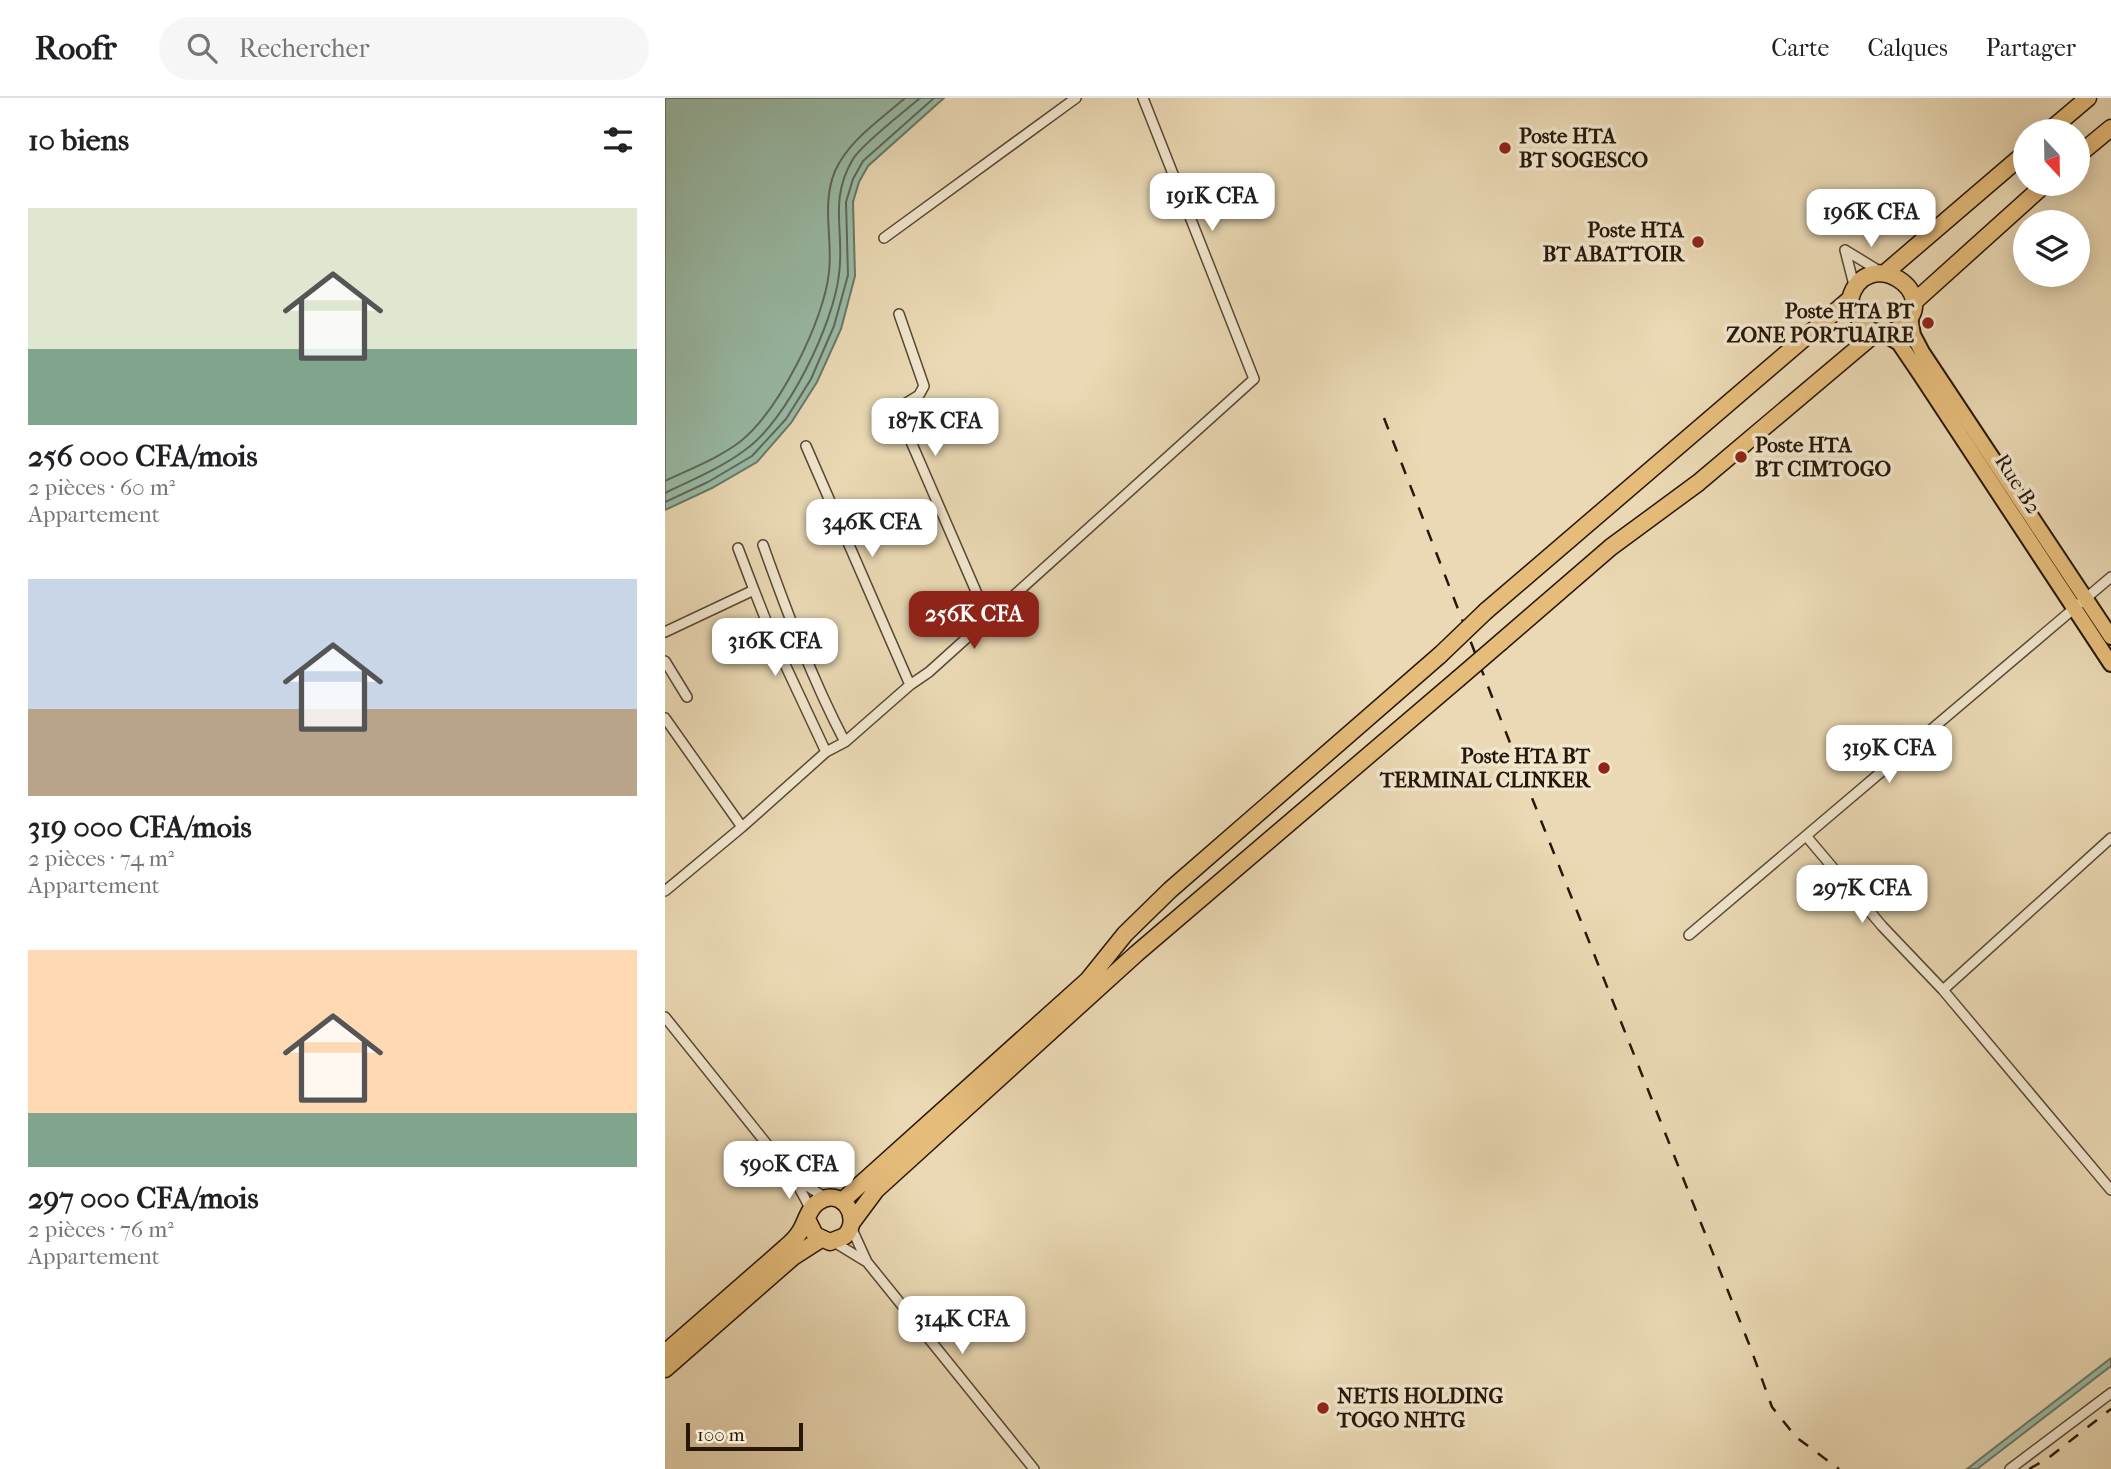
<!DOCTYPE html>
<html lang="fr">
<head>
<meta charset="utf-8">
<style>
  :root { --surface:#fff; --page:#f6f6f6; --text:#202124; --muted:#757577; --line:#e0e0e0; --accent:#8f2418 }
  body { margin:0; font-family:"IM FELL French Canon",serif; background:var(--page); color:var(--text); height:100vh; display:flex; flex-direction:column; font-size:26px; white-space:nowrap }
  * { box-sizing:border-box; margin:0 }
  p { font-size:23px; color:var(--muted) }
  .icon { flex:none; width:38px; height:38px; fill:none; stroke:currentColor; stroke-width:2; stroke-linecap:round; stroke-linejoin:round }
  .map { position:relative; flex:1; overflow:hidden }
  .drawer { display:flex; flex-direction:column; background:var(--surface); width:665px }
  .drawer>* { flex:none }
  .needle { width:46px; rotate:158deg }
  .buttons { position:absolute; left:1348px; top:21px; display:grid; gap:14px }
  .buttons a { display:grid; place-items:center; width:77px; height:77px; border-radius:50%; background:var(--surface); box-shadow:0 4px 18px #0003; font-size:35px }
  .scale { position:absolute; left:21px; bottom:18px; width:117px; box-sizing:border-box; padding-left:7px; border:4px solid #271708; border-top:0; font-size:19px; line-height:24px; white-space:nowrap; color:#271708; -webkit-text-stroke:5px #f1e6ce; paint-order:stroke }
  .price { position:absolute; translate:-50% -60px; padding:0 16px; border-radius:14px; background:#fff; color:#222; font-size:23px; line-height:46px; filter:drop-shadow(0 2px 4px #0008) }
  .price::after { content:''; position:absolute; left:50%; top:42px; width:21px; height:16px; margin-left:-10px; background:inherit; clip-path:polygon(0 0,100% 0,50% 100%) }
  .price.current { background:var(--accent); color:#fff }
  ul { padding:0; list-style:none }
  li { display:grid; align-content:center; gap:14px; height:371px; padding:0 28px }
  li span { display:grid; place-items:center; height:217px; border-radius:0px; color:#555 }
  li>.icon { margin-inline-start:auto }
  span .icon { width:126px; height:126px; fill:#fffc; stroke-width:1 }
  li b { font-size:30px }
  h2 { display:flex; justify-content:space-between; align-items:center; height:84px; padding:0 28px; font-size:30px }
  header { display:flex; align-items:center; gap:42px; box-sizing:border-box; height:98px; padding:0 35px; background:var(--surface); border-bottom:2px solid var(--line) }
  header strong { font-size:33px }
  nav { display:flex; gap:38px; margin-inline-start:auto; font-size:24px }
  .search { width:490px; height:63px; background:var(--page); display:flex; align-items:center; gap:18px; box-sizing:border-box; padding:0 24px; border-radius:38px; color:var(--muted); font-size:26px }
  main { display:flex; flex:1; min-height:0 }
  .map>svg:first-child { display:block }
  .water { fill:#99bba7; stroke:#6b7967; stroke-width:2 }
  .lines { fill:none; stroke-linecap:round; stroke-linejoin:round }
  .shore { stroke:#606958; stroke-width:2 }
  .street-casing { stroke:#584833; stroke-width:12 }
  .primary-casing { stroke:#271708; stroke-width:18 }
  .highway-casing { stroke:#271708; stroke-width:19 }
  .street { stroke:#f1e6ce; stroke-width:9 }
  .primary { stroke:#e5bc7a; stroke-width:14 }
  .highway { stroke:#e5bc7a; stroke-width:16 }
  .rail { stroke:#271708; stroke-width:2.5; stroke-dasharray:12 12; stroke-linecap:butt }
  .highway-bridge-casing { stroke:#271708; stroke-width:19; stroke-linecap:butt }
  .highway-bridge { stroke:#e5bc7a; stroke-width:16 }
  .poi-dot { fill:#8f2418; stroke:#f1e6ce; stroke-width:2.5 }
  .labels { text-anchor:middle; dominant-baseline:central; stroke-width:7; stroke-linejoin:round; paint-order:stroke }
  .poi-label { font-size:21px; font-weight:bold; fill:#271708; stroke:#f1e6ce; text-anchor:start }
  .street-label { font-size:21px; fill:#271708; stroke:#f1e6ce }
</style>
</head>
<body>
<header>
<strong>Roofr</strong>
<div class="search"><svg class="icon" aria-label="search" viewBox="0 0 24 24"><circle cx="10" cy="10" r="6"/><path d="M15 15l6 6"/></svg>Rechercher</div>
<nav><a>Carte</a><a>Calques</a><a>Partager</a></nav>
</header>
<main>
<section class="drawer">
<h2>10 biens<svg class="icon" aria-label="filters" viewBox="0 0 24 24"><path d="M4 7h16M4 17h16"/><circle cx="9" cy="7" r="2"/><circle cx="15" cy="17" r="2"/></svg></h2>
<ul>
<li><span style="background:linear-gradient(#dfe7d0 65%,#7fa58c 0)"><svg class="icon" aria-label="home" viewBox="0 0 24 24"><path d="M3 11l9-7 9 7M6 9v11h12V9"/></svg></span><div><b>256 000 CFA/mois</b><p>2 pièces · 60 m²</p><p>Appartement</p></div></li>
<li><span style="background:linear-gradient(#c9d6e8 60%,#b9a48a 0)"><svg class="icon" aria-label="home" viewBox="0 0 24 24"><path d="M3 11l9-7 9 7M6 9v11h12V9"/></svg></span><div><b>319 000 CFA/mois</b><p>2 pièces · 74 m²</p><p>Appartement</p></div></li>
<li><span style="background:linear-gradient(#ffd9b3 75%,#7fa58c 0)"><svg class="icon" aria-label="home" viewBox="0 0 24 24"><path d="M3 11l9-7 9 7M6 9v11h12V9"/></svg></span><div><b>297 000 CFA/mois</b><p>2 pièces · 76 m²</p><p>Appartement</p></div></li>
</ul>
</section>
<div class="map">
<svg width="1446" height="1371" viewBox="0 0 1446 1371">
  <rect width="100%" height="100%" fill="#ead9b4"/>
  <filter id="stains"><feTurbulence type="fractalNoise" baseFrequency=".00286" numOctaves="4"/><feColorMatrix values="0 0 0 0 .2 0 0 0 0 .09 0 0 0 0 .02 0 0 0 .5 -.17"/></filter>
  <radialGradient id="worn" r=".72"><stop offset=".6" stop-color="#630" stop-opacity="0"/><stop offset="1" stop-color="#630" stop-opacity=".3"/></radialGradient>
  <path class="water" d="M0 0H279L203 68 194 84 188 104 190 178 176 231 152 284 126 325 92 364 47 390 0 412Z
    M1446 1260V1268L1312 1371H1302Z"/>
  <g class="lines">
    <path class="shore" d="M0 383C25 371 54 360 76 343 114 312 159 223 164 174 168 140 156 107 170 73 184 42 215 22 240 0
      M0 395C27 382 56 370 80 352 122 323 169 225 174 176 180 133 163 103 188 61 198 45 239 14 255 0
      M0 404 43 384 87 358 121 321 146 281 169 228 183 177 181 104 188 81 198 63 269 0"/>
    <g class="street-casing">
      <path id="street" d="M219 140 411 0
        M1180 152 1216 174
        M1180 152 1190 191
        M234 216 259 288 254 297 236 308 234 316 323 521
        M141 348 245 587
        M98 447C122 514 147 581 180 644
        M89 492 109 543 161 654
        M0 534 89 492 73 450
        M0 563 22 599
        M0 620 77 729
        M1142 739 1217 828 1278 892 1446 1092
        M0 793 77 729 161 654 180 644 245 587 264 574 589 281 478 0
        M1024 837 1446 479
        M1278 892 1446 740
        M0 919 129 1080 146 1112
        M131 1081 161 1100
        M186 1129 202 1164 369 1371
        M169 1144 200 1163
        M1345 1371 1446 1295"/>
    </g>
    <g class="primary-casing">
      <path id="primary" d="M1245 219 1248 237 1257 254 1446 539
        M1218 235 1234 245 1255 276 1446 566"/>
    </g>
    <g class="highway-casing">
      <path id="highway" d="M1384 33 1423 0
        M1412 58 1446 30
        M1220 175 1360 55
        M1248 205 1380 86
        M821 513 1185 201C1201 144 1280 195 1236 229 1210 248 1192 224 1185 201
        M836 544 946 449 1033 385 1212 234
        M177 1103 423 882 460 836 505 792 775 557
        M188 1123 211 1092 471 856 793 581
        M0 1255 121 1149C127 1144 132 1139 136 1132 141 1123 144 1110 153 1104 176 1088 198 1119 180 1138L165 1144 150 1137 142 1121
        M0 1271 128 1159 156 1141"/>
    </g>
    <use href="#street" class="street"/>
    <use href="#primary" class="primary"/>
    <use href="#highway" class="highway"/>
    <path class="rail" d="M719 320 838 627 1086 1251 1107 1309 1131 1339 1174 1371
      M1364 1371 1382 1361 1446 1311"/>
    <g class="highway-bridge-casing">
      <path id="highway-bridge" d="M775 557 821 513
        M793 581 836 544"/>
    </g>
    <use href="#highway-bridge" class="highway-bridge"/>
  </g>
  <g class="poi-dot">
    <circle cx="840" cy="50" r="7"/>
    <circle cx="1033" cy="144" r="7"/>
    <circle cx="1263" cy="225" r="7"/>
    <circle cx="1076" cy="359" r="7"/>
    <circle cx="939" cy="670" r="7"/>
    <circle cx="658" cy="1310" r="7"/>
  </g>
  <g class="labels">
    <g class="poi-label">
      <text x="854" y="38">Poste HTA<tspan x="854" dy="24">BT SOGESCO</tspan></text>
      <text x="1019" y="132" text-anchor="end">Poste HTA<tspan x="1019" dy="24">BT ABATTOIR</tspan></text>
      <text x="1249" y="213" text-anchor="end">Poste HTA BT<tspan x="1249" dy="24">ZONE PORTUAIRE</tspan></text>
      <text x="1090" y="347">Poste HTA<tspan x="1090" dy="24">BT CIMTOGO</tspan></text>
      <text x="925" y="658" text-anchor="end">Poste HTA BT<tspan x="925" dy="24">TERMINAL CLINKER</tspan></text>
      <text x="672" y="1298">NETIS HOLDING<tspan x="672" dy="24">TOGO NHTG</tspan></text>
    </g>
    <g class="street-label">
      <text transform="translate(1353 386) rotate(57)">Rue B2</text>
    </g>
  </g>
  <rect width="100%" height="100%" filter="url(#stains)"/>
  <rect width="100%" height="100%" fill="url(#worn)"/>
</svg>
<div class="buttons">
<a><svg class="needle" viewBox="-14 -14 28 28"><path d="M0-13l5 13h-10z" fill="#e53935"/><path d="M0 13l5-13h-10z" fill="#757577"/></svg></a>
<a><svg class="icon" aria-label="layers" viewBox="0 0 24 24"><path d="M12 4l9 5-9 5-9-5zM3 14l9 5 9-5"/></svg></a>
</div>
<div class="scale">100 m</div>
<b class="price" style="left:547px;top:135px">191K CFA</b>
<b class="price" style="left:1206px;top:151px">196K CFA</b>
<b class="price" style="left:270px;top:360px">187K CFA</b>
<b class="price" style="left:207px;top:461px">346K CFA</b>
<b class="price current" style="left:309px;top:553px">256K CFA</b>
<b class="price" style="left:110px;top:580px">316K CFA</b>
<b class="price" style="left:1224px;top:687px">319K CFA</b>
<b class="price" style="left:1197px;top:827px">297K CFA</b>
<b class="price" style="left:124px;top:1103px">590K CFA</b>
<b class="price" style="left:297px;top:1258px">314K CFA</b>
</div>
</main>
</body>
</html>
